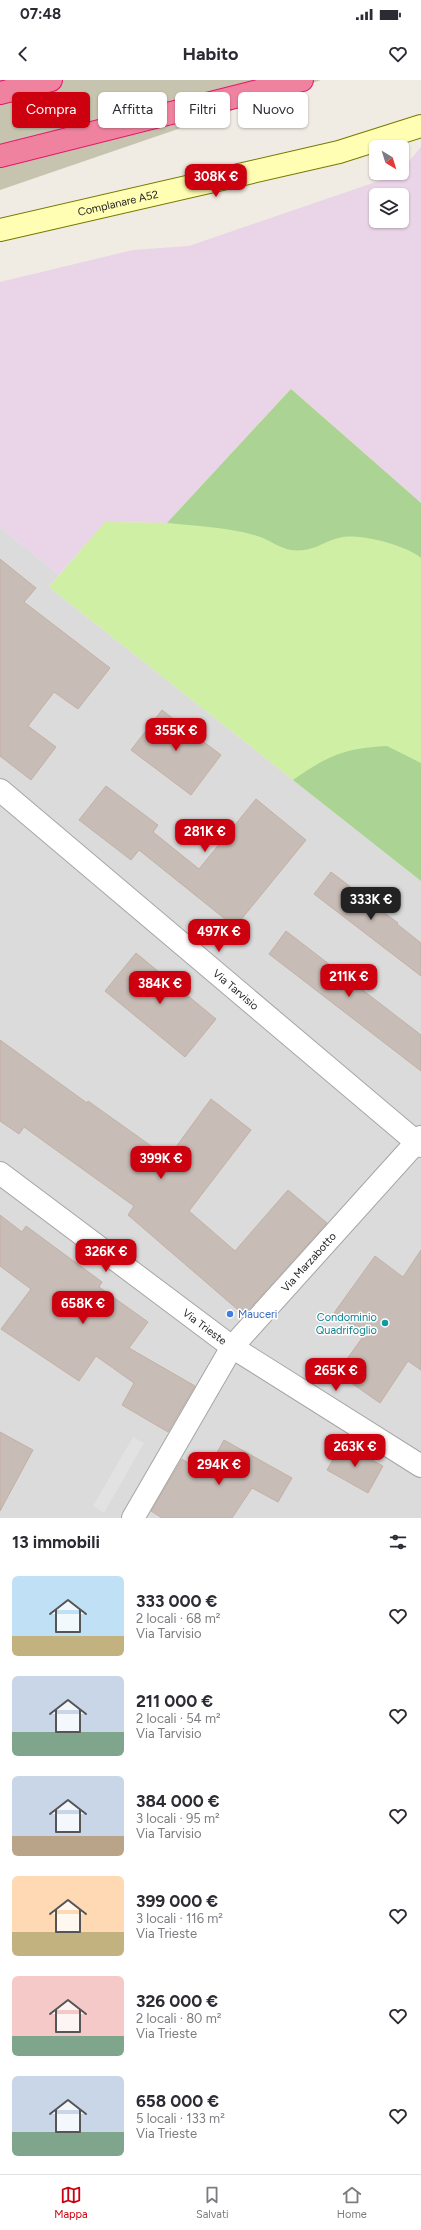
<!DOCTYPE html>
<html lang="it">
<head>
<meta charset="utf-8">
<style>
  :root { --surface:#fff; --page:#f2f2f3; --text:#2b2b33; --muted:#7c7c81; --line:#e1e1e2; --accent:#cc000e }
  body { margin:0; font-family:Figtree,sans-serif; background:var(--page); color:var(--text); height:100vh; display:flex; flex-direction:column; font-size:15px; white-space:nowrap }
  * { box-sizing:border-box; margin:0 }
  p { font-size:13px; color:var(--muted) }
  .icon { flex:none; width:22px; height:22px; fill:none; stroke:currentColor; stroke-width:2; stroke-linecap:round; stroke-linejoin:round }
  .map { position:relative; height:1438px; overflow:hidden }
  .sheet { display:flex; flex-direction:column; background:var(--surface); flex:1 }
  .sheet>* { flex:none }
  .guide { position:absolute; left:12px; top:12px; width:397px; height:36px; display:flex; gap:8px }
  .needle { width:26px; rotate:142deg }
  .buttons { position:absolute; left:369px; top:60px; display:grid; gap:8px }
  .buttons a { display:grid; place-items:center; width:40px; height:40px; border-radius:6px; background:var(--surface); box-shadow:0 1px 3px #0004; font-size:20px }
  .price { position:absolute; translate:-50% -34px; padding:0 9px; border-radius:8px; background:var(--accent); color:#fff; font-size:13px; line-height:26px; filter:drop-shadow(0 1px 2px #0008) }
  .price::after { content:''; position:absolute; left:50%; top:24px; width:12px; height:9px; margin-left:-6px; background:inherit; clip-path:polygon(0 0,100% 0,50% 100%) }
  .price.active { background:#222; color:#fff }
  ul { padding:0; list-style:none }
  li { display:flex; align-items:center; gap:12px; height:100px; padding:0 12px }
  li span { display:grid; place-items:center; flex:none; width:112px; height:80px; border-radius:6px; color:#555 }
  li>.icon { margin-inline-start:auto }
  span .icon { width:48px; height:48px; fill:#fffc; stroke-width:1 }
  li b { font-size:17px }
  h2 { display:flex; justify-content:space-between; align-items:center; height:48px; padding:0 12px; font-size:17px }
  .pill { padding:0 14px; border-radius:6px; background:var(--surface); box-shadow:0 1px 3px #0004; font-size:14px; line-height:36px }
  .pill.active { background:var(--accent); color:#fff }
  .status { display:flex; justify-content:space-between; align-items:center; height:28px; padding:0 20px; background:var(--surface); direction:ltr }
  .status svg { height:11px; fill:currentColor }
  header { display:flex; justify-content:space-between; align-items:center; height:52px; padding:0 12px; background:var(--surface); font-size:18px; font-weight:700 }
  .tab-bar { display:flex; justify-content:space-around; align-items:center; height:56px; border-top:1px solid var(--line); background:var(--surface); font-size:11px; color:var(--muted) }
  .tab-bar a { display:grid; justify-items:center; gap:2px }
  .tab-bar .active { color:var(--accent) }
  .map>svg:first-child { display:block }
  .residential { fill:#dcdbdb }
  .industrial { fill:#ead4e7; fill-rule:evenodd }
  .construction { fill:#c6c4ae }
  .grass { fill:#ceefa4 }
  .forest { fill:#abd394 }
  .parking { fill:#e2e2e2 }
  .building { fill:#c8bcb6; stroke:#c3b0a4 }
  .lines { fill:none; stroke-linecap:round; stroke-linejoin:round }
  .minor-casing { stroke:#a5a5a5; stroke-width:24 }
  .secondary-casing { stroke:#757a00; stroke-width:24 }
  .motorway-casing { stroke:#eb136c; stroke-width:24 }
  .minor { stroke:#fff; stroke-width:22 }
  .secondary { stroke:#fffeb2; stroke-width:22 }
  .motorway { stroke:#ef839f; stroke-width:22 }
  .shop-dot { fill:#3f7fe0; stroke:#fff; stroke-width:1.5 }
  .culture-dot { fill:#0f9aa8; stroke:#fff; stroke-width:1.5 }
  .labels { text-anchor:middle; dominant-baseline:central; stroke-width:3; stroke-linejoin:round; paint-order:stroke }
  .street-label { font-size:11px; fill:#1e1e1e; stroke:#fff }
  .shop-label { font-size:11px; fill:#366cbe; stroke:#fff; text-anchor:start }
  .culture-label { font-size:11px; fill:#0d838f; stroke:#fff; text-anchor:end }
</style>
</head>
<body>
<div class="status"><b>07:48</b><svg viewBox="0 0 49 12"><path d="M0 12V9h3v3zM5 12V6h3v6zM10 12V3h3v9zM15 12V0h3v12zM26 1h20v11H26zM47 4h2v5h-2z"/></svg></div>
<header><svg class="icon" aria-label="back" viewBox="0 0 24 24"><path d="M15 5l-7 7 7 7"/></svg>Habito<svg class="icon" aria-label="heart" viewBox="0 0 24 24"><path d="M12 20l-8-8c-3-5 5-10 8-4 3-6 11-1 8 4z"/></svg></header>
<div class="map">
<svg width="421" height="1438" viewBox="0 0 421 1438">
  <rect width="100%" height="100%" fill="#f0ebe3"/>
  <path class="residential" d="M0 447 59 495 49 507 421 801V1438H0Z"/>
  <path class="industrial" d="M421 67V423L291 309 167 443 105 442 59 495 0 447V202L133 170 189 166 402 93V90ZM376 115H402V141H376Z"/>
  <path class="construction" d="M0 0H321L0 110Z"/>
  <path class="grass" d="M291 309 421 423V801L49 507 105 442 167 443Z"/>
  <path class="forest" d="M291 309 421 423V478C406 465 362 454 343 457 322 461 314 473 291 470 279 468 267 458 254 455 226 447 196 446 167 443Z
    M387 666 421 683V801L293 700C327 676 345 668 387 666Z"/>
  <path class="parking" d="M133 1357 144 1363 104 1433 93 1426Z"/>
  <path class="building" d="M0 479 36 508 24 522 110 588 78 629 54 612 28 646 56 667 31 700 0 676Z
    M162 630 221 675 191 715 131 670Z
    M106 706 158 745 153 752 199 789 256 719 306 760 235 847 139 770 131 780 79 740Z
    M331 792 398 843 397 844 421 863V896L314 814Z
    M286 851 421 955V991L269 874Z
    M136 873 216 939 185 977 105 911Z
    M0 960 87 1023 88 1021 168 1078 211 1019 251 1050 189 1131 235 1171 288 1110 327 1143 244 1235 128 1135 134 1126 24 1047 19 1054 0 1041Z
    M0 1135 22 1152 26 1146 102 1202 99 1207 148 1242 129 1268 195 1306 168 1352 122 1325 134 1303 96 1276 79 1301 1 1249 31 1209 0 1186Z
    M421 1170V1290L408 1281 380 1323 337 1293 365 1254 334 1233 375 1176 403 1197Z
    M0 1352 33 1370 0 1431Z
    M224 1360 292 1398 278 1422 252 1408 232 1438H162L151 1431 182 1379 205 1394Z
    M342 1364 383 1386 368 1413 327 1390Z"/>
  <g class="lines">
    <g class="minor-casing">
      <g id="minor">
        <path id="s1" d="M0 710 421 1066"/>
        <path id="s2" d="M0 1093 232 1267 421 1386"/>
        <path id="s3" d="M133 1438 232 1267 421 1057"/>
      </g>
    </g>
    <g class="secondary-casing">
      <g id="secondary">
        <path id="s4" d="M0 150 339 72 421 46"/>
      </g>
    </g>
    <g class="motorway-casing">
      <path id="motorway" d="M0 13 51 0
        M0 76 302 0"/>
    </g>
    <use href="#minor" class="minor"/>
    <use href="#secondary" class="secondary"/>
    <use href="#motorway" class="motorway"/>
  </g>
  <circle class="shop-dot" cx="230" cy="1234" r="4"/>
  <circle class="culture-dot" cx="385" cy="1243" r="4"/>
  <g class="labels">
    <g class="street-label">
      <text stroke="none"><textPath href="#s4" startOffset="121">Complanare A52</textPath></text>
      <text stroke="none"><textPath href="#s1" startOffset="309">Via Tarvisio</textPath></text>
      <text stroke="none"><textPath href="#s3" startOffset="312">Via Marzabotto</textPath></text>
      <text stroke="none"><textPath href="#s2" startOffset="256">Via Trieste</textPath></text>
    </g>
    <g class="shop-label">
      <text x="238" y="1234">Mauceri</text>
    </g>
    <g class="culture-label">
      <text x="377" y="1237">Condominio<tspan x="377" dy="13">Quadrifoglio</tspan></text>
    </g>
  </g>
</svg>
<div class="buttons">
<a><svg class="needle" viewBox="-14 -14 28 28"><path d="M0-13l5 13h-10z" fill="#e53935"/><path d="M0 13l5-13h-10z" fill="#7c7c81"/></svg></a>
<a><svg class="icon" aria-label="layers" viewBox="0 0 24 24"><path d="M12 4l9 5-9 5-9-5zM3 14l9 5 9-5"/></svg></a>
</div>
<b class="price" style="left:216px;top:118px">308K €</b>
<b class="price" style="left:176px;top:672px">355K €</b>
<b class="price" style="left:205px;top:773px">281K €</b>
<b class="price active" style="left:371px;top:841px">333K €</b>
<b class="price" style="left:219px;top:873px">497K €</b>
<b class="price" style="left:349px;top:918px">211K €</b>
<b class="price" style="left:160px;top:925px">384K €</b>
<b class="price" style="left:161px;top:1100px">399K €</b>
<b class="price" style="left:106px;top:1193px">326K €</b>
<b class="price" style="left:83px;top:1245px">658K €</b>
<b class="price" style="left:336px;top:1312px">265K €</b>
<b class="price" style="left:355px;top:1388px">263K €</b>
<b class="price" style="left:219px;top:1406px">294K €</b>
<div class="guide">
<a class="pill active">Compra</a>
<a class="pill">Affitta</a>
<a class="pill">Filtri</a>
<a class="pill">Nuovo</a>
</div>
</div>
<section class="sheet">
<h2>13 immobili<svg class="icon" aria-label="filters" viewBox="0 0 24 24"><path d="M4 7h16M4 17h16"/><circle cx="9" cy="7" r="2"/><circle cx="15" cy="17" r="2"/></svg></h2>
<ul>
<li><span style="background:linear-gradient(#bfe0f5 75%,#c2b280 0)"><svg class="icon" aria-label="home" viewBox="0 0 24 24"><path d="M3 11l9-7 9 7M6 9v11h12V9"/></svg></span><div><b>333 000 €</b><p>2 locali · 68 m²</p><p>Via Tarvisio</p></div><svg class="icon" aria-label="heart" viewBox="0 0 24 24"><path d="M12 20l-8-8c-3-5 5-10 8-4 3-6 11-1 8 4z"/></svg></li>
<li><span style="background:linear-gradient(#c9d6e8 70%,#7fa58c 0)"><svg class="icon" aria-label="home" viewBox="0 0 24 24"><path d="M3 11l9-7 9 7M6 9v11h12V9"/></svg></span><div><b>211 000 €</b><p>2 locali · 54 m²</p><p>Via Tarvisio</p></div><svg class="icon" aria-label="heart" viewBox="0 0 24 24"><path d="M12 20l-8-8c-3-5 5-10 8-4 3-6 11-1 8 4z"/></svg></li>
<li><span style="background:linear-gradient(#c9d6e8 75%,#b9a48a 0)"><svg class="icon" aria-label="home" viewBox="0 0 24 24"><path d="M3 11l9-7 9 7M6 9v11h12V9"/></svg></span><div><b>384 000 €</b><p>3 locali · 95 m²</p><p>Via Tarvisio</p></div><svg class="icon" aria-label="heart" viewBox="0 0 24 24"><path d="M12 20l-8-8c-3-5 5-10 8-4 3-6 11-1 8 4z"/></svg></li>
<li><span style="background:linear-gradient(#ffd9b3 70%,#c2b280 0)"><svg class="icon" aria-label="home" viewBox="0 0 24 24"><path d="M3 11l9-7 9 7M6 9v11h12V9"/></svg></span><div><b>399 000 €</b><p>3 locali · 116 m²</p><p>Via Trieste</p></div><svg class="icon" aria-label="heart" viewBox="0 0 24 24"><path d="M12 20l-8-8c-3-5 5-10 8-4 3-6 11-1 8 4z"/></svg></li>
<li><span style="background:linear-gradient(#f6c9c9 75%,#7fa58c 0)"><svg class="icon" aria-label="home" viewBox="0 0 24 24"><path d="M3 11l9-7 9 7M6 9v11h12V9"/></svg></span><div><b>326 000 €</b><p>2 locali · 80 m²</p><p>Via Trieste</p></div><svg class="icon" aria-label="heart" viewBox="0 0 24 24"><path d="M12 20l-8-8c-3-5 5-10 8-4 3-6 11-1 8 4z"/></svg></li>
<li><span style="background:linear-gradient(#c9d6e8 70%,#7fa58c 0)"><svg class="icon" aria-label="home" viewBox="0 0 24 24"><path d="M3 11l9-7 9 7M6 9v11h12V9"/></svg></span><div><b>658 000 €</b><p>5 locali · 133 m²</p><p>Via Trieste</p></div><svg class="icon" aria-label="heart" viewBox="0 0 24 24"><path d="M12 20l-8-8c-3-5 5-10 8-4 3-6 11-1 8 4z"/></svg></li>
</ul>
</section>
<nav class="tab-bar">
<a class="active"><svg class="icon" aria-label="map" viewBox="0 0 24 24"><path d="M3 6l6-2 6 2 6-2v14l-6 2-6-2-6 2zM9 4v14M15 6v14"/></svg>Mappa</a>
<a><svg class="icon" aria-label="saved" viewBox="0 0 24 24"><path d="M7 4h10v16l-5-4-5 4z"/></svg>Salvati</a>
<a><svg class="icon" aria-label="home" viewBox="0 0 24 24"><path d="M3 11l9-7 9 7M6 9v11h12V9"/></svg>Home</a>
</nav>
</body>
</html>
